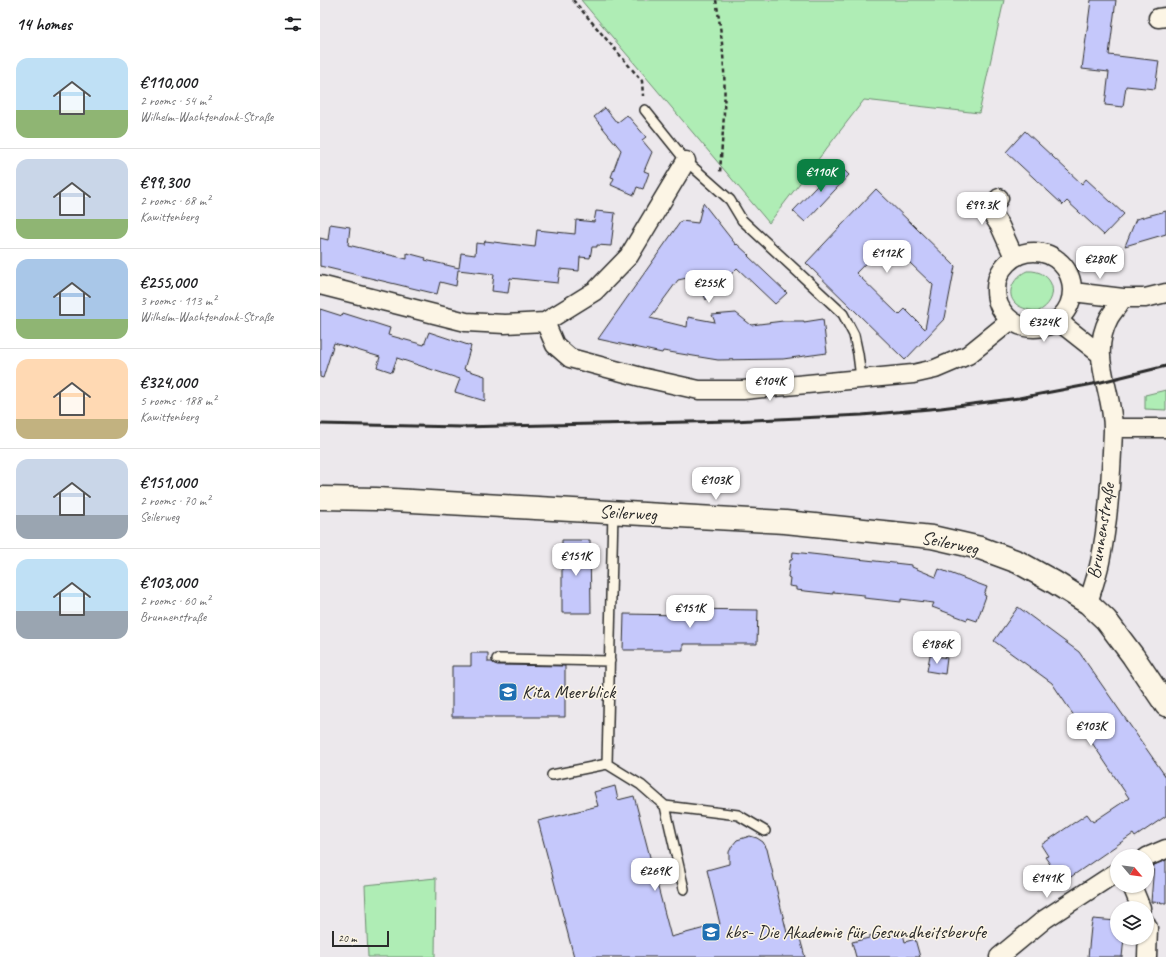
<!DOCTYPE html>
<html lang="en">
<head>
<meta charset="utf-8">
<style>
  :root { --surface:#fff; --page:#f2f2f2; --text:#202124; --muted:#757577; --line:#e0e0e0; --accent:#0b8043 }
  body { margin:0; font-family:Caveat,sans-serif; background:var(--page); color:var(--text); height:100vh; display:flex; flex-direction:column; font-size:15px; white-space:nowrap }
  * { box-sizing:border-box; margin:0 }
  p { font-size:13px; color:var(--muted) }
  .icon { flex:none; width:22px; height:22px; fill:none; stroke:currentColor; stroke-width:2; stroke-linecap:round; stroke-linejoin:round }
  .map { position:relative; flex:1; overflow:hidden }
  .sheet { display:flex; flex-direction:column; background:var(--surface); width:320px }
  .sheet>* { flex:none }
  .needle { width:26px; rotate:119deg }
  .buttons { position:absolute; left:790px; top:849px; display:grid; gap:8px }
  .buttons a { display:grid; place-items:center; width:44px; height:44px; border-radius:50%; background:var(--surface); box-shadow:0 1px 3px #0004; font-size:20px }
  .scale { position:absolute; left:12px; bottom:10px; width:57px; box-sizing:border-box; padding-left:4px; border:2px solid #2b2b2b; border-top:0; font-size:11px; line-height:14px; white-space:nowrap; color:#2b2b2b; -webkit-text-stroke:3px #fcf5e5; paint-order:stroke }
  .price { position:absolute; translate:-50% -34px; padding:0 9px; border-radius:8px; background:#fff; color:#222; font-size:13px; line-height:26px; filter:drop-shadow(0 1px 2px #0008) }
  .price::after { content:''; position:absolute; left:50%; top:24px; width:12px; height:9px; margin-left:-6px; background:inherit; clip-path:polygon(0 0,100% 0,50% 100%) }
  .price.current { background:var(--accent); color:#fff }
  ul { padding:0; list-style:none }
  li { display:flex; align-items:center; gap:12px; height:100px; padding:0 16px }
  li+li { border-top:1px solid var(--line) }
  li span { display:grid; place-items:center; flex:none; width:112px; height:80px; border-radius:12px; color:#555 }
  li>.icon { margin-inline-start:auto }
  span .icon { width:48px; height:48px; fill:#fffc; stroke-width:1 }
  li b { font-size:17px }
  h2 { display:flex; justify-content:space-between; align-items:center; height:48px; padding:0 16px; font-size:17px }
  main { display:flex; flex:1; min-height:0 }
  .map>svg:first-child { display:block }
  .green { fill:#afedb5; stroke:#6d8c70 }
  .building { fill:#c5c8fb; stroke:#2b2b2b; fill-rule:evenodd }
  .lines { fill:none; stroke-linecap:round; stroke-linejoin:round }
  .service-casing { stroke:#2b2b2b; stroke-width:12 }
  .minor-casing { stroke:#2b2b2b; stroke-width:21 }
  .tertiary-casing { stroke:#2b2b2b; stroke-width:25 }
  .path { stroke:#2b2b2b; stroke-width:2.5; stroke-dasharray:4 3; stroke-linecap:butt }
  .service { stroke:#fcf5e5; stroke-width:9 }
  .minor { stroke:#fcf5e5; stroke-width:18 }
  .tertiary { stroke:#fcf5e5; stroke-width:22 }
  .rail { stroke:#2b2b2b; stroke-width:3 }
  .labels { text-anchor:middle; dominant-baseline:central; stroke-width:3; stroke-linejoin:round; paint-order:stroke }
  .street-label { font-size:19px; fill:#2b2b2b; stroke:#fcf5e5 }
  .poi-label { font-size:19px; fill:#2b2b2b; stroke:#fcf5e5; text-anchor:start }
</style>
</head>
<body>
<main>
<section class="sheet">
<h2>14 homes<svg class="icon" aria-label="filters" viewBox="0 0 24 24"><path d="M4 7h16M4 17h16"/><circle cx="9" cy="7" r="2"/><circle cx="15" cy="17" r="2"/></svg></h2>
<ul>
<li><span style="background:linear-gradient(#bfe0f5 65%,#8fb573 0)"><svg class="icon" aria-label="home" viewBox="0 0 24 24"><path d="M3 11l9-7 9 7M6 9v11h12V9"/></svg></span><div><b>€110,000</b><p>2 rooms · 54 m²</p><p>Wilhelm-Wachtendonk-Straße</p></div></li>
<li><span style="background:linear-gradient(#c9d6e8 75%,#8fb573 0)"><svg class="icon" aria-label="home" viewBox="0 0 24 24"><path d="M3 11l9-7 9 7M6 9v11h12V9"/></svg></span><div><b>€99,300</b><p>2 rooms · 68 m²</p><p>Kawittenberg</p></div></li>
<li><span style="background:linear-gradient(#a9c7e8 75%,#8fb573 0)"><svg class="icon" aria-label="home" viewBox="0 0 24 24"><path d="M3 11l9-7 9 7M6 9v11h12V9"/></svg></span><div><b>€255,000</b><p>3 rooms · 113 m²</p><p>Wilhelm-Wachtendonk-Straße</p></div></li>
<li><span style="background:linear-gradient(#ffd9b3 75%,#c2b280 0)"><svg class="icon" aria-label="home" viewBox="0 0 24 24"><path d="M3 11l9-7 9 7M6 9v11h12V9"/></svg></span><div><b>€324,000</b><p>5 rooms · 188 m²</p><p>Kawittenberg</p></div></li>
<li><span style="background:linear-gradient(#c9d6e8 70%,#9aa5b1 0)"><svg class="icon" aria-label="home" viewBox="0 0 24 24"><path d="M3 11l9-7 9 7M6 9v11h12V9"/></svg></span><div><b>€151,000</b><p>2 rooms · 70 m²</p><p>Seilerweg</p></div></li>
<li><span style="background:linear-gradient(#bfe0f5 65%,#9aa5b1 0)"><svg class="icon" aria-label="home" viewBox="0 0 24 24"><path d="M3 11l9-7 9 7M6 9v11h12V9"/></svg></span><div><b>€103,000</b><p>2 rooms · 60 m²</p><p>Brunnenstraße</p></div></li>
</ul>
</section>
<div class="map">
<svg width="846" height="957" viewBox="0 0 846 957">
  <rect width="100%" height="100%" fill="#ece8ec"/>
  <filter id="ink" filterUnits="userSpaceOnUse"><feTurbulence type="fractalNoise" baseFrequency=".025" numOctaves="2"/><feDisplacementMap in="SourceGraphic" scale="8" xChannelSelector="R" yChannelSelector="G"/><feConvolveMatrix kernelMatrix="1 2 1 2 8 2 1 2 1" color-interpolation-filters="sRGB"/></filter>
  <g filter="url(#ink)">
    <path class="green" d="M261 0H684L659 113 544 100 449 223Z
      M707 271C734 269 743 300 717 312 711 310 702 309 696 304 684 293 695 276 707 271Z
      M846 390V410L825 409V395Z
      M116 878 115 957H48L45 885Z"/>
    <path class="building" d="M771 0H796L789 55 839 61 835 89 806 86 803 107 785 105 789 72 762 69Z
      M285 108 297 123 307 115 326 137 322 140 332 152 324 171 329 173 323 189 317 187 314 195 291 185 294 178 291 177 301 150 274 117Z
      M705 131 762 184 766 179 804 214 784 235 747 201 743 205 686 152Z
      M518 164 529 175 485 222 473 211Z
      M556 189 635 266 625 318 585 360 486 263ZM567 241 613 285 605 329 585 309 579 315 536 273Z
      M383 203 416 245 417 244 429 255 428 256 467 293 455 304 417 268 386 300 376 276 358 280 330 318 367 327 368 317 395 322 392 315 416 313 431 325 463 321H484V322L503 319 507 353 463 359 398 360 343 351 342 353 278 339 361 221 378 223Z
      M276 211 295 213 291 246 277 245V247H272L270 258 260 257 259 271 240 269 238 283 190 278 188 293 172 291 174 274 138 270 136 286 120 282 117 294 0 266V238L8 240 10 224 30 227 28 245 87 259V253L106 258 105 260 139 268 141 253 155 255 156 243 164 244 165 241 215 247 217 230 255 234 256 220 274 222Z
      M846 211V234L805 246 816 219Z
      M0 309 22 316 23 313 70 328 68 335 104 345 109 332 151 346 144 369 165 376V401L135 392 140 379 77 358 72 372 57 367 60 357 14 343 3 378 0 377Z
      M242 540H270L271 613H242Z
      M473 552 592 565V567L616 577 619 569 667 587 664 595 666 596 657 621 648 618 647 620 612 607 614 603 581 599V602L544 598V595L513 592V594L476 590V587L469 586 470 578 468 577 470 560H472Z
      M698 607 759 652 846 777V816L815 837 813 834 745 881 737 869 734 870 725 857 728 856 721 845 767 814 773 822 809 798 732 683 674 641Z
      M362 609 438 610 437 644H363V650H303L304 614 362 615Z
      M151 653H168V662H172L177 665 245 666V717H132V666H151Z
      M610 655 627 658 625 674 607 671Z
      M295 786 298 800 314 796 351 937 400 924 387 870 409 864V852L412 846 417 840 430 836 437 838 443 842 447 849 467 933 478 931 485 957H254L218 821 278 806 274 792Z
      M846 860V903L831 902 834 865Z
      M773 919 797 921V938H804L802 957H768L771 927Z
      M582 930 585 942 595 939 600 957H536L532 942 549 938V936Z"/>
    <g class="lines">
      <g class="service-casing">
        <path id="service" d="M325 110 366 161 410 200 422 220 523 314 534 335 538 354 541 378
          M293 512 287 764 321 785 345 806 364 889
          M177 659 290 661
          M232 775 287 764
          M345 806 418 815 445 831"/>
      </g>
      <g class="minor-casing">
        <path id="minor" d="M838 18 846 17
          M679 198 670 211 680 226 694 257
          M676 290a38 38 0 1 1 76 0a38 38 0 1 1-76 0Z
          M0 285 146 322 185 324 225 322 275 291 309 256 366 161
          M753 292 803 298H825L846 293
          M740 321 747 328 780 354
          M225 322 235 345 250 358 321 377 379 390H423L593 374 615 369 648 355 690 321
          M793 429 802 428H846
          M768 603C772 590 777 576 780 562 789 519 791 475 793 431 794 391 768 358 789 318 793 311 799 305 803 298
          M827 857 846 849
          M812 886 821 908
          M827 925 828 928 827 957
          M679 957 725 919 797 872"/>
      </g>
      <g class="tertiary-casing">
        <path id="tertiary" d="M0 498 56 499 465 522 612 537 660 548 698 562 734 582 768 603 786 620 813 656 846 705"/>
      </g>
      <path class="path" d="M253 0 322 81 323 96
        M396 0C400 23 403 47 404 71 406 105 402 139 400 173"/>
      <use href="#service" class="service"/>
      <use href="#minor" class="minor"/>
      <use href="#tertiary" class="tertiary"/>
      <path class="rail" d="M0 424 140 427 413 421 542 415 621 408 699 398 773 384 846 366"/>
    </g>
  </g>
  <defs>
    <g id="school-square" transform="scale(1)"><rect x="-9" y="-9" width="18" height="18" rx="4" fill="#1f6fb2" stroke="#fcf5e5"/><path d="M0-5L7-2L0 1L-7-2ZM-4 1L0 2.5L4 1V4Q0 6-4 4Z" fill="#fff"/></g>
    <g id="university-square" transform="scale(1)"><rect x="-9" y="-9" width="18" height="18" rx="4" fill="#1f6fb2" stroke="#fcf5e5"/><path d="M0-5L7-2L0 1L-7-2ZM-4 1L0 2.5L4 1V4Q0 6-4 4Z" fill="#fff"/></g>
  </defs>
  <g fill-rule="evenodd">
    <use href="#school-square" x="188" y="692"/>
    <use href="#university-square" x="391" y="932"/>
  </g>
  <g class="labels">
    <g class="street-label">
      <text transform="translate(308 513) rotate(3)">Seilerweg</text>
      <text transform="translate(781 531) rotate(-81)">Brunnenstraße</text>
      <text transform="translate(630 543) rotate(12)">Seilerweg</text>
    </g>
    <g class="poi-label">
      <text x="202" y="692">Kita Meerblick</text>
      <text x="405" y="932">kbs- Die Akademie für Gesundheitsberufe</text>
    </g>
  </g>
</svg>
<div class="buttons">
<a><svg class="needle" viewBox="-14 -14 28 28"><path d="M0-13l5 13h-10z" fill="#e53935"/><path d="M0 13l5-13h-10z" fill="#757577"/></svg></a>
<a><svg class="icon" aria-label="layers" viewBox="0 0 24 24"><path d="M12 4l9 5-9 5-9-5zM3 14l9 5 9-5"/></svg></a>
</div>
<div class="scale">20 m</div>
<b class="price current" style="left:501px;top:193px">€110K</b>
<b class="price" style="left:662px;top:226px">€99.3K</b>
<b class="price" style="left:567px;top:274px">€112K</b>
<b class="price" style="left:780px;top:280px">€280K</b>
<b class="price" style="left:389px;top:304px">€255K</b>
<b class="price" style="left:724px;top:343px">€324K</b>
<b class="price" style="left:450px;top:402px">€104K</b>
<b class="price" style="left:396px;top:501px">€103K</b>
<b class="price" style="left:256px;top:577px">€151K</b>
<b class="price" style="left:370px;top:629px">€151K</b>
<b class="price" style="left:617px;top:665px">€186K</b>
<b class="price" style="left:771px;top:747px">€103K</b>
<b class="price" style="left:335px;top:892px">€269K</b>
<b class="price" style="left:727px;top:899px">€141K</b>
</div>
</main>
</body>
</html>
